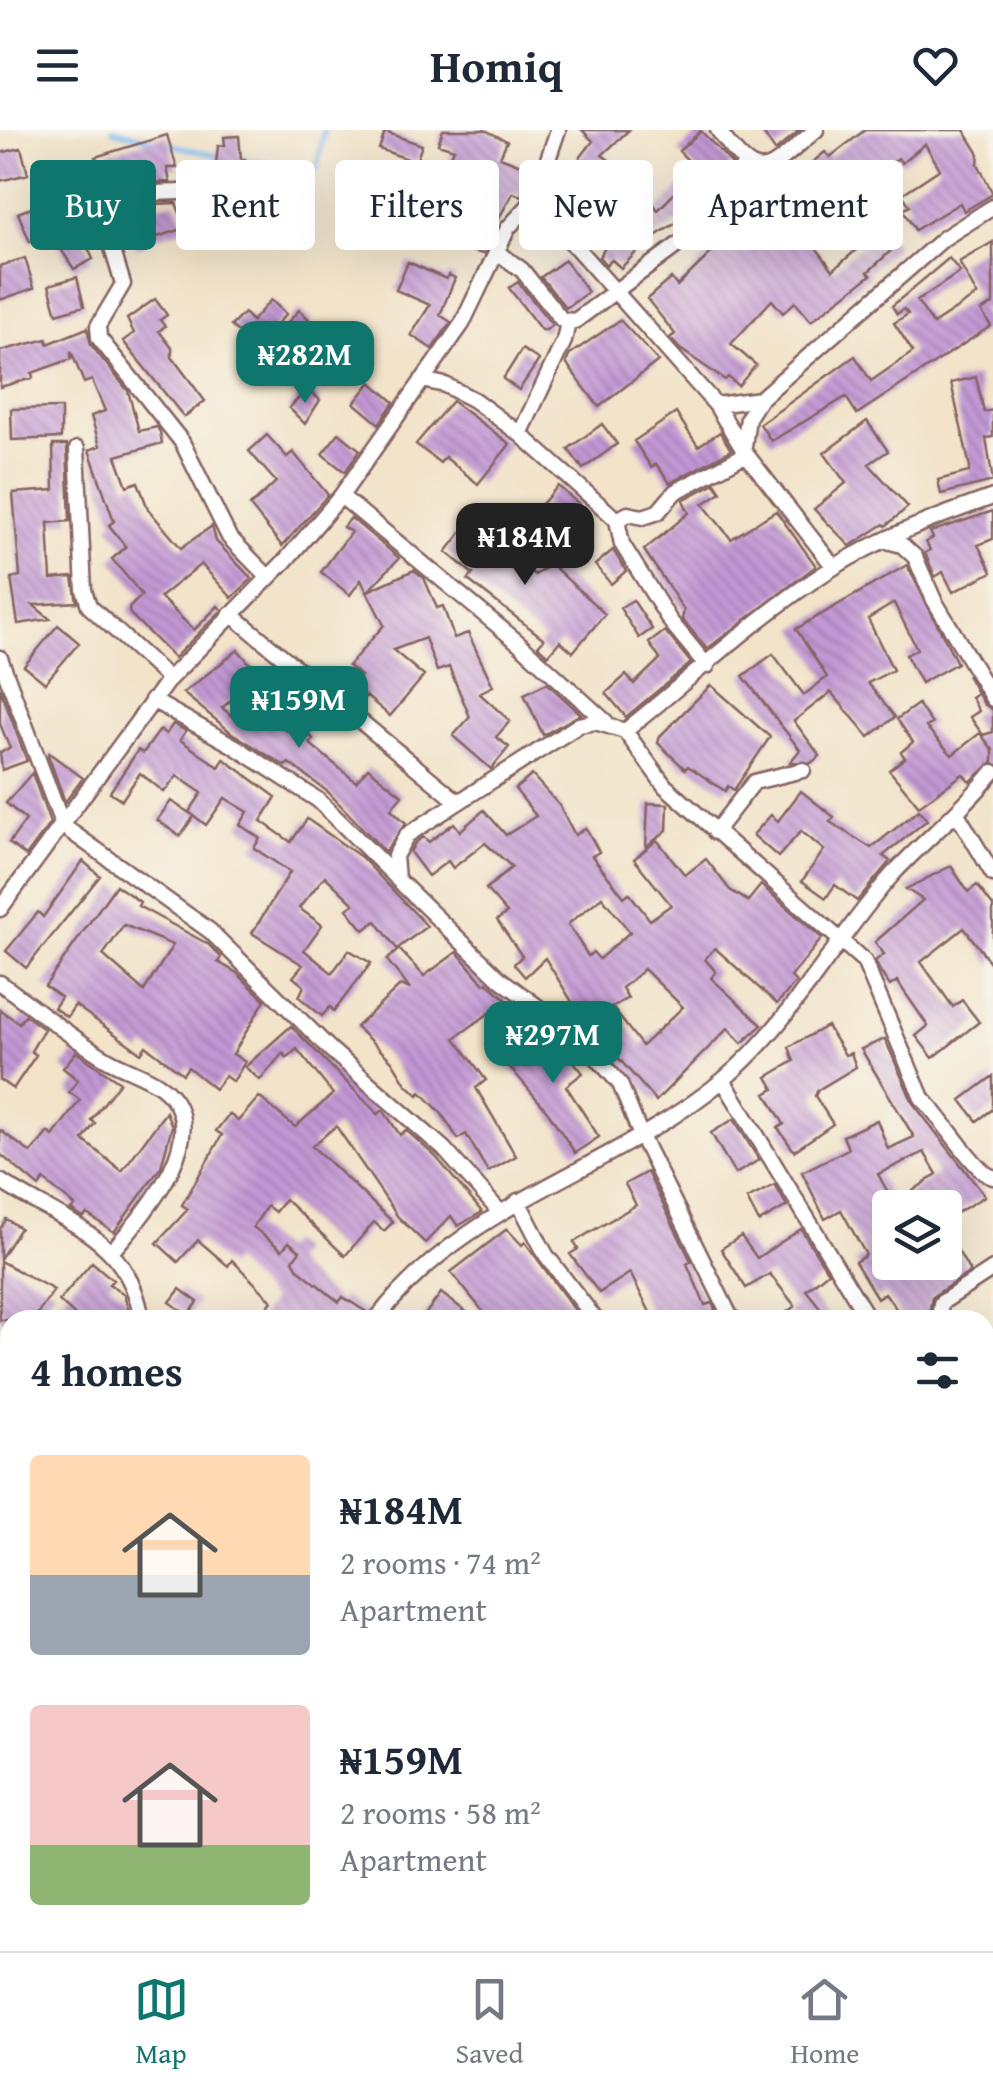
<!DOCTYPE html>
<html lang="en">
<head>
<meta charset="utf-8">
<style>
  :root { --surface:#fff; --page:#f2f2f3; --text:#1f2937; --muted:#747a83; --line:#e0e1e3; --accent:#0f766e }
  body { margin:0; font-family:"Gentium Book Plus",serif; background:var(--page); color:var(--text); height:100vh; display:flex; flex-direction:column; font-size:38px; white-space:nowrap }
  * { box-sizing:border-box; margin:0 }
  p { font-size:32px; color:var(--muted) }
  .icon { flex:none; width:55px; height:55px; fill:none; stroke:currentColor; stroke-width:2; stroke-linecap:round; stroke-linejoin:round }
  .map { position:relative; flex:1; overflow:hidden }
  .panel { position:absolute; left:0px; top:1180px; width:995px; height:642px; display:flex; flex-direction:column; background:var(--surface); border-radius:30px 30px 0 0; box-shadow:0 10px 40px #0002 }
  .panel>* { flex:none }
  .top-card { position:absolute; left:30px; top:30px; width:935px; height:90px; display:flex; gap:20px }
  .fabs { position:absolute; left:872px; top:1060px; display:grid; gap:20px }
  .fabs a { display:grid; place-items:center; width:90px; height:90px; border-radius:10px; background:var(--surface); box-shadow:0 10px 40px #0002; font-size:50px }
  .price { position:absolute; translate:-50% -85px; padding:0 22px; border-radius:20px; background:var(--accent); color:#fff; font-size:32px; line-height:65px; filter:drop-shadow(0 2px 5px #0008) }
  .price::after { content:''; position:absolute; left:50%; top:60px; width:30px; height:22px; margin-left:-15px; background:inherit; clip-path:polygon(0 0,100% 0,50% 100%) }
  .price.active { background:#222; color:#fff }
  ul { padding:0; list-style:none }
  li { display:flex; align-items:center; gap:30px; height:250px; padding:0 30px }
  li span { display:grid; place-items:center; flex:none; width:280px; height:200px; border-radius:10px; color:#555 }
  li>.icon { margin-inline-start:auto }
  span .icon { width:120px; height:120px; fill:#fffc; stroke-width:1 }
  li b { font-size:42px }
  h2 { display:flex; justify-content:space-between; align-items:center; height:120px; padding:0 30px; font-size:42px }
  .pill { padding:0 35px; border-radius:10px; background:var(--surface); box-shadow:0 10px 40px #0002; font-size:35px; line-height:90px }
  .pill.active { background:var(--accent); color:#fff }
  header { display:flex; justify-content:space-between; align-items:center; height:130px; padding:0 30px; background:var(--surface); font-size:45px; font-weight:600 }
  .tab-bar { display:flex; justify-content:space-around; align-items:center; height:140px; border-top:2px solid var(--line); background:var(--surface); font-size:28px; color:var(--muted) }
  .tab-bar a { display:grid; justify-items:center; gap:5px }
  .tab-bar .active { color:var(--accent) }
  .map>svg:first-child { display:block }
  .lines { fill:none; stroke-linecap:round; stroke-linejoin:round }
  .stream { stroke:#80bdf3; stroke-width:5 }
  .building { fill:url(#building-back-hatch); fill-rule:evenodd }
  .street-casing { stroke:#856462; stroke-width:19 }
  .street { stroke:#fff; stroke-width:14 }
</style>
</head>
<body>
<header><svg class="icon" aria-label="menu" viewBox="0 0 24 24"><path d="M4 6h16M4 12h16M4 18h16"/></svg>Homiq<svg class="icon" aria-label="heart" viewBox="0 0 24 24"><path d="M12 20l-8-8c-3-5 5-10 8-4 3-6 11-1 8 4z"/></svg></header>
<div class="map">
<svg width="993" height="1821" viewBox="0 0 993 1821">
  <defs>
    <pattern id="building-back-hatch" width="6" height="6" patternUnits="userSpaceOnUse" patternTransform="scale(2.5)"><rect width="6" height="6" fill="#c399d5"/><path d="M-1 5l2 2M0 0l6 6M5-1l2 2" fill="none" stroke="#a07cad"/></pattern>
  </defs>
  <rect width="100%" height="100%" fill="#f7f3e8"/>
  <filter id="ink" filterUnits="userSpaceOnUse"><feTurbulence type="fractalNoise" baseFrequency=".01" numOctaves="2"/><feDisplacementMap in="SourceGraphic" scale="20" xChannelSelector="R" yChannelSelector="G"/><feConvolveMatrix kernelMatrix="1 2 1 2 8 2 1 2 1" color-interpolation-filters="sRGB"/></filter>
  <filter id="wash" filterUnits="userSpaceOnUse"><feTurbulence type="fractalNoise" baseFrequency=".0048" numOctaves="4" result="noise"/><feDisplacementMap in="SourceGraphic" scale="40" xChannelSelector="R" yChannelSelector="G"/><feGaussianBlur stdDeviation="2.25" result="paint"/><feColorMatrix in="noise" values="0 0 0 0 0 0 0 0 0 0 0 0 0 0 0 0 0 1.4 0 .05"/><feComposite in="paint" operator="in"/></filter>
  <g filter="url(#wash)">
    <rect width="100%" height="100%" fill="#f2e3c9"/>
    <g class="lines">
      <path class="stream" d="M113 0 154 10
        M165 13 222 27
        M243 30 317 40 324 0
        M989 1821 993 1815"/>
    </g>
    <g id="blocks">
      <path class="building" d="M443 0H485L507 11 500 27 531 39 521 66 513 63 494 97 484 124 434 113 436 108 389 81 404 54 444 76 456 47 444 42 454 19 438 14Z
        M582 0H629L602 25 616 35 576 88 557 71 576 46 570 41 593 11Z
        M761 0H800L775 21Z
        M865 0H964L979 24 978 34 993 64 964 81 960 73 915 100 903 80 910 76 902 64 940 39 925 14 902 33 898 28 858 60 851 67 856 72 846 80 830 62 795 90 833 140 862 115 847 99 867 84 896 116 868 142 871 145 811 191 795 172 783 183 772 170 731 214 756 235 738 256 728 247 725 250 680 219 670 208 675 204 647 169 671 148 677 156 741 94 813 42 808 36 825 22 830 27Z
        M701 1 732 34 686 87 647 111 621 138 612 130 606 135 599 127 604 119 580 91 634 49 658 80 697 40 679 21Z
        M385 2 422 15 416 32 379 19Z
        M167 5 177 38H167L170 52 150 53 105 71 96 86 77 94 93 129 74 139 51 104 30 112 18 83 84 57 89 71 119 61 111 36 100 40 95 27Z
        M239 6 241 29H245L247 57 237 49 214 50 218 16 225 15 224 7Z
        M21 18 28 44 0 51V23Z
        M176 73 186 98 157 107 137 119 123 87 155 74Z
        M993 112V174L981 181 991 196 857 284 846 267 771 311 760 294 855 226 871 251 913 222 894 193 908 184 904 179 897 184 892 176 949 128 960 142 917 171 933 194 977 165 959 132Z
        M25 128 34 158 0 170V136Z
        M565 130 588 162 566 178 541 147Z
        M408 132 446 149 449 145 455 148 440 185 451 192 432 219 411 205 430 175 396 160Z
        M77 147 84 176 57 184 49 155Z
        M518 152 552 195 546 200H541L509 158Z
        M155 169 167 185 160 190 165 196 159 201 172 218V227L205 271 184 287 123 211 134 203 127 189Z
        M271 170 286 184 256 218 231 196 244 183 252 191Z
        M299 180 312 192 297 209 284 197Z
        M620 190 658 231 599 277 566 233 570 224Z
        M87 198 91 215 128 261 139 301 157 297 160 302 162 313 116 326 127 356 138 352 148 379 181 418 212 396 216 411 252 449 232 468 201 434 160 467 194 500 218 476 222 480 174 528 130 484 129 478 142 465 112 429 126 417 109 395 114 391 89 320 100 316 91 286 105 281 92 250 84 253 71 221V229L32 243 33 248 0 257V221L47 209 48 214Z
        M522 219 539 230 519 260 503 249Z
        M976 247 984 282 993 280V307L986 308 993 351 941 364 938 350 969 342 970 337 951 253Z
        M371 252 394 272 379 294 354 273Z
        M308 259 320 270 305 294 289 278Z
        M452 271 510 314 478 354 445 327 440 333 416 314Z
        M61 278V308L12 310 11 279Z
        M676 283 698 316 720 302 731 320 670 353 656 334 651 337 634 311Z
        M867 291 888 321 869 334 908 377 886 396 884 394 850 416 814 379 846 353 824 323Z
        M602 294 617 314 583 339 568 319Z
        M339 303 360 320 345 342 322 324Z
        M267 305 287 327 293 322 328 365 282 416 250 376 276 352 249 321Z
        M53 315H67L70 391 48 393 51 449 73 447 77 472 33 475 50 489 18 494 11 448 20 446 13 363 54 360Z
        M715 353 721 362 703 374 731 409 776 381 816 436 707 519 682 489 684 480 644 420 689 383 683 370Z
        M558 356 579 374 563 392 542 374Z
        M479 380 502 398 491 412 535 445 551 434 605 484 573 522 560 511 548 525 538 516 544 509 468 450 473 444 446 422Z
        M993 381V409L978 415 992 442 953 462 943 442 935 447 925 423 930 420 926 412 933 408 930 402Z
        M351 388 399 428 368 461 414 440 424 448 437 478 443 476 454 508 468 503 493 556 479 563 510 591 496 607 509 617 491 639 453 606 470 587 449 537 437 541 425 508 393 520 424 546 390 586 366 566 358 575 347 564 361 546 348 536 384 495 361 450 350 465 321 442 351 402 343 397Z
        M613 420 626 441 611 454 595 435Z
        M907 435 957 533 921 553 906 525 917 519 894 473 868 489 893 540 868 553 895 587 869 607 831 562 794 591 820 626 811 633 790 632 800 620 743 546 773 524 804 565 827 547 796 499Z
        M633 470 652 499 639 508 620 478Z
        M58 495 79 513 45 553 24 536Z
        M665 501 691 533 626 587 606 563 626 545 634 554 660 529 649 513Z
        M238 520 260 545 222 578 226 581 244 595 268 576 286 600 295 591 313 609 309 613 356 652 368 638 402 665 391 679 406 693 385 722 328 662 289 633 285 636 232 603 183 563Z
        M274 542 291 562 275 575 258 555Z
        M967 545 984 574 993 580V602L983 605 970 587 979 581 971 567 977 563Z
        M547 553 581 584 543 605 524 564Z
        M711 555 770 607 734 660 728 656 725 661 688 636 685 639 658 613 660 606Z
        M0 558 27 631 2 640 0 622 10 618 0 594Z
        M918 574 932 594 926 597 952 625 980 603 993 620V632L970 652 963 644 919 676 889 640 905 628 901 622 913 612 897 589Z
        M173 594 186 601 180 610 219 637 224 629 276 667 261 691 291 712 307 689 361 727 427 796 397 819 376 791 364 800 347 779 354 774 325 746 299 778 322 795 304 820 332 843 349 820 371 833 334 881 330 877 322 886 299 867 304 856 293 847 303 835 252 803 290 742 254 718 260 708 240 695 248 682 225 668 206 695 189 682 202 663 177 646 164 662 140 643 122 670 110 662 138 620 143 623 160 600 166 604Z
        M49 623 83 648 65 672 48 625Z
        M32 643 50 693 26 726 9 713 26 690 6 673Z
        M532 645 559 675 575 705 586 698 599 722 592 726 624 767 629 763 650 790 671 775 634 729 657 710 685 745 706 729 730 760 748 771 761 755 822 808 791 847 796 852 777 874 715 818 705 829 716 842 711 848 762 895 742 913 728 898 656 971 608 916 612 912 595 891 587 896 545 828 525 847 514 834 522 826 497 790 507 783 486 759 512 737 485 713 453 738 448 731 428 746 410 722 415 713 423 707 429 712 454 693 460 701 484 680 506 705 536 686 515 659ZM602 767 630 802 599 829 593 822 588 826 568 794ZM644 839 683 877 642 916 612 877 628 868 622 858Z
        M801 661 834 687 830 692 871 718 919 680 927 690 883 726 890 731 857 771 835 755 826 768 802 751 824 720 801 701 778 727 753 705 771 685 778 691Z
        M171 671 194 686 180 706 157 690Z
        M648 673 668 674 667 700 646 717Z
        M83 731 100 746 26 838 6 821 38 782 43 787Z
        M951 736 968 762 977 755 993 776V836L964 798 921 832 953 877 962 870 979 892 933 928 916 906 928 896 897 851 890 856 881 843 875 831 884 824 875 812 923 770 906 759Z
        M116 755 140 772 138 776 208 814 221 827 218 832 237 843 265 870 233 924 245 932 233 952 225 946 215 959 188 937 183 944 146 916 141 923 75 875 67 887 54 878 61 867 45 856ZM124 795 173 815 144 861 103 825Z
        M399 819 424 846 457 822 484 854 487 852 507 870 455 908 486 950 476 958 516 1026 488 1042 466 1004 458 1009 442 984 421 962 418 965 406 954 392 931 356 897 401 855 410 859 387 830Z
        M0 880 19 893 25 885 44 899 31 921 36 925 13 959 0 950Z
        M291 896 378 984 383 980 400 1005 406 1000 436 1027 482 1082 458 1096 451 1086 425 1113 398 1087 336 996 312 1016 393 1092 384 1101 374 1092 345 1126 285 1069 275 1082 267 1076 253 1097 282 1120 289 1112 300 1121 293 1130 298 1139 339 1172 343 1167 368 1183 366 1190H258L272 1171 232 1130 228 1136 198 1110 178 1132 157 1113 188 1079 182 1075 222 1005 216 1001 229 984 238 991 259 967 295 997 333 964 297 919 287 928 283 923 260 950 245 937Z
        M827 896 845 925 851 923 856 937 818 960 815 966 833 994 794 1021 778 998 784 994 766 964 774 959 767 947 794 931 789 917Z
        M541 899 560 926 566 922 583 943 566 956 599 1007 575 1023 548 982 502 928Z
        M885 909 913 973 985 1066 945 1090V1078H890V1132H945V1098L970 1142 932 1167 928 1190H904L885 1163 877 1168 855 1132 866 1125 841 1080 825 1089 802 1042 848 1019 843 1006 877 990 888 1019 914 1007 861 919ZM924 1022 937 1044 894 1074 878 1044Z
        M76 922 120 952 91 990 95 993 83 1010 122 1041 166 982 172 996 161 1037 114 1102 87 1084 83 1088 71 1080 75 1076 44 1050 39 1057 0 1024V1000L31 1023 48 1002 53 1006 80 970 69 962 78 950 63 938Z
        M993 946V979L977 991 961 970Z
        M734 989 759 1030 735 1044 711 1003Z
        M647 1042 691 1131 687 1134 705 1175 712 1173 720 1190H654L630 1143 599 1163 570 1124 578 1119 574 1112 636 1075 625 1054Z
        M775 1055 787 1076 759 1092 747 1069Z
        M6 1089 20 1098 0 1129V1099Z
        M507 1099 522 1115 525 1112 582 1190H490L451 1142Z
        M801 1099 828 1142 806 1160 830 1190H793L787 1182 795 1176 770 1144 746 1158 721 1119 741 1106 757 1128Z
        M0 1131 54 1160 33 1190H0Z
        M92 1132 113 1150 109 1154 124 1164 131 1190H80L59 1171Z
        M180 1159 198 1172 188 1186 170 1172Z
        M441 1163 477 1190H421Z"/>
    </g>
  </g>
  <g filter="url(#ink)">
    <use href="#blocks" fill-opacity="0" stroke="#856462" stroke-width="2.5"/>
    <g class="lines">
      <g class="street-casing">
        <path id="street" d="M718 0C762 61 766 41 816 0
          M236 60 153 63 109 81 105 95 123 154 98 196 99 208 182 312 229 407 268 447
          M534 70 716 275 746 324 834 437
          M496 121 522 140 562 190 575 191 683 111 744 36
          M422 250 445 255 474 270 520 304 617 390 622 414 670 491 707 536
          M716 275 760 269
          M520 304 564 211 568 192
          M744 316 748 288 760 269 944 108 993 77
          M77 319 84 460 89 476 169 549
          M341 366 520 514 606 592
          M617 390 628 384 643 387 658 382 675 362 746 324
          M887 411 902 415 915 427 934 470 993 569
          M231 484 457 671
          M0 528 63 696 210 801 331 920 444 1019 499 1081
          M152 570 234 616 318 670 397 748
          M625 601C693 547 758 485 831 439 880 408 939 386 993 367
          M958 685 993 744
          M715 702 754 652 803 640
          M0 779 169 549 286 430 341 366 462 194 508 98 534 70 558 0
          M0 853C35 878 70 907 107 929 124 939 146 945 162 957 218 1001 145 1083 112 1121
          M723 950 869 1190
          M0 1051C64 1093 129 1106 142 1190
          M518 1071 546 1125 596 1190
          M376 1190C464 1072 613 1041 723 950 792 892 833 812 892 745 925 709 960 683 993 642
          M732 1190 641 1006 620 954 580 908 500 849 397 749 395 726 407 705 579 595 595 592 625 601 665 656 864 831 922 968C939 983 977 1045 993 1047
          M939 1190 941 1173 993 1139
          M0 1257 10 1265
          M985 1290 993 1303
          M0 1331 10 1326
          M0 1594 10 1585
          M985 1671 993 1681
          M385 1812V1821
          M699 1812 705 1821
          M870 1812 874 1821
          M100 1821V1812
          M530 1821 531 1812"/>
      </g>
      <use href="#street" class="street"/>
    </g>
  </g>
</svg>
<div class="fabs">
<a><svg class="icon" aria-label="layers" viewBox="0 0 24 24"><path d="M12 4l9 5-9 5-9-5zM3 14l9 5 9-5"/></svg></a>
</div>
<b class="price" style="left:305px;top:276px">₦282M</b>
<b class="price active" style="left:525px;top:458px">₦184M</b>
<b class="price" style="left:299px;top:621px">₦159M</b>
<b class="price" style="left:553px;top:956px">₦297M</b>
<div class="top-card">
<a class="pill active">Buy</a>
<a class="pill">Rent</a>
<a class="pill">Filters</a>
<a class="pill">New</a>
<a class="pill">Apartment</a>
</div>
<section class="panel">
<h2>4 homes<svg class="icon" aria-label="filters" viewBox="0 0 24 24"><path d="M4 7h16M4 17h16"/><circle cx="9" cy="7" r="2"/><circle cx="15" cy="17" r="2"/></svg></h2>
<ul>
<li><span style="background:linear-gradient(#ffd9b3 60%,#9aa5b1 0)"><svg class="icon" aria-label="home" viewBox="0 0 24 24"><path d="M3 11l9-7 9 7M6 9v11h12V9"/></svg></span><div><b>₦184M</b><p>2 rooms · 74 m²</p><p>Apartment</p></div></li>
<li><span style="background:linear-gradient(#f6c9c9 70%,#8fb573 0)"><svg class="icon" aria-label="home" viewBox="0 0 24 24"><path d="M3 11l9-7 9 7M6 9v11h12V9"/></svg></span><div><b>₦159M</b><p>2 rooms · 58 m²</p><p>Apartment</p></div></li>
</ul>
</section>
</div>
<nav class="tab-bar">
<a class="active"><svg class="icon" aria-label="map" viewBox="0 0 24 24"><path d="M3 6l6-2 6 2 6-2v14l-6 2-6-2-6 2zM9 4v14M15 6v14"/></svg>Map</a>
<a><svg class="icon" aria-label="saved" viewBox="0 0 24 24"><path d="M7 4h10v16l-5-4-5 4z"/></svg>Saved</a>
<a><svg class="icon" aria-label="home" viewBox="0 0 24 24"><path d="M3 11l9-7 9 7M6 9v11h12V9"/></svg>Home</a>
</nav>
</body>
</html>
